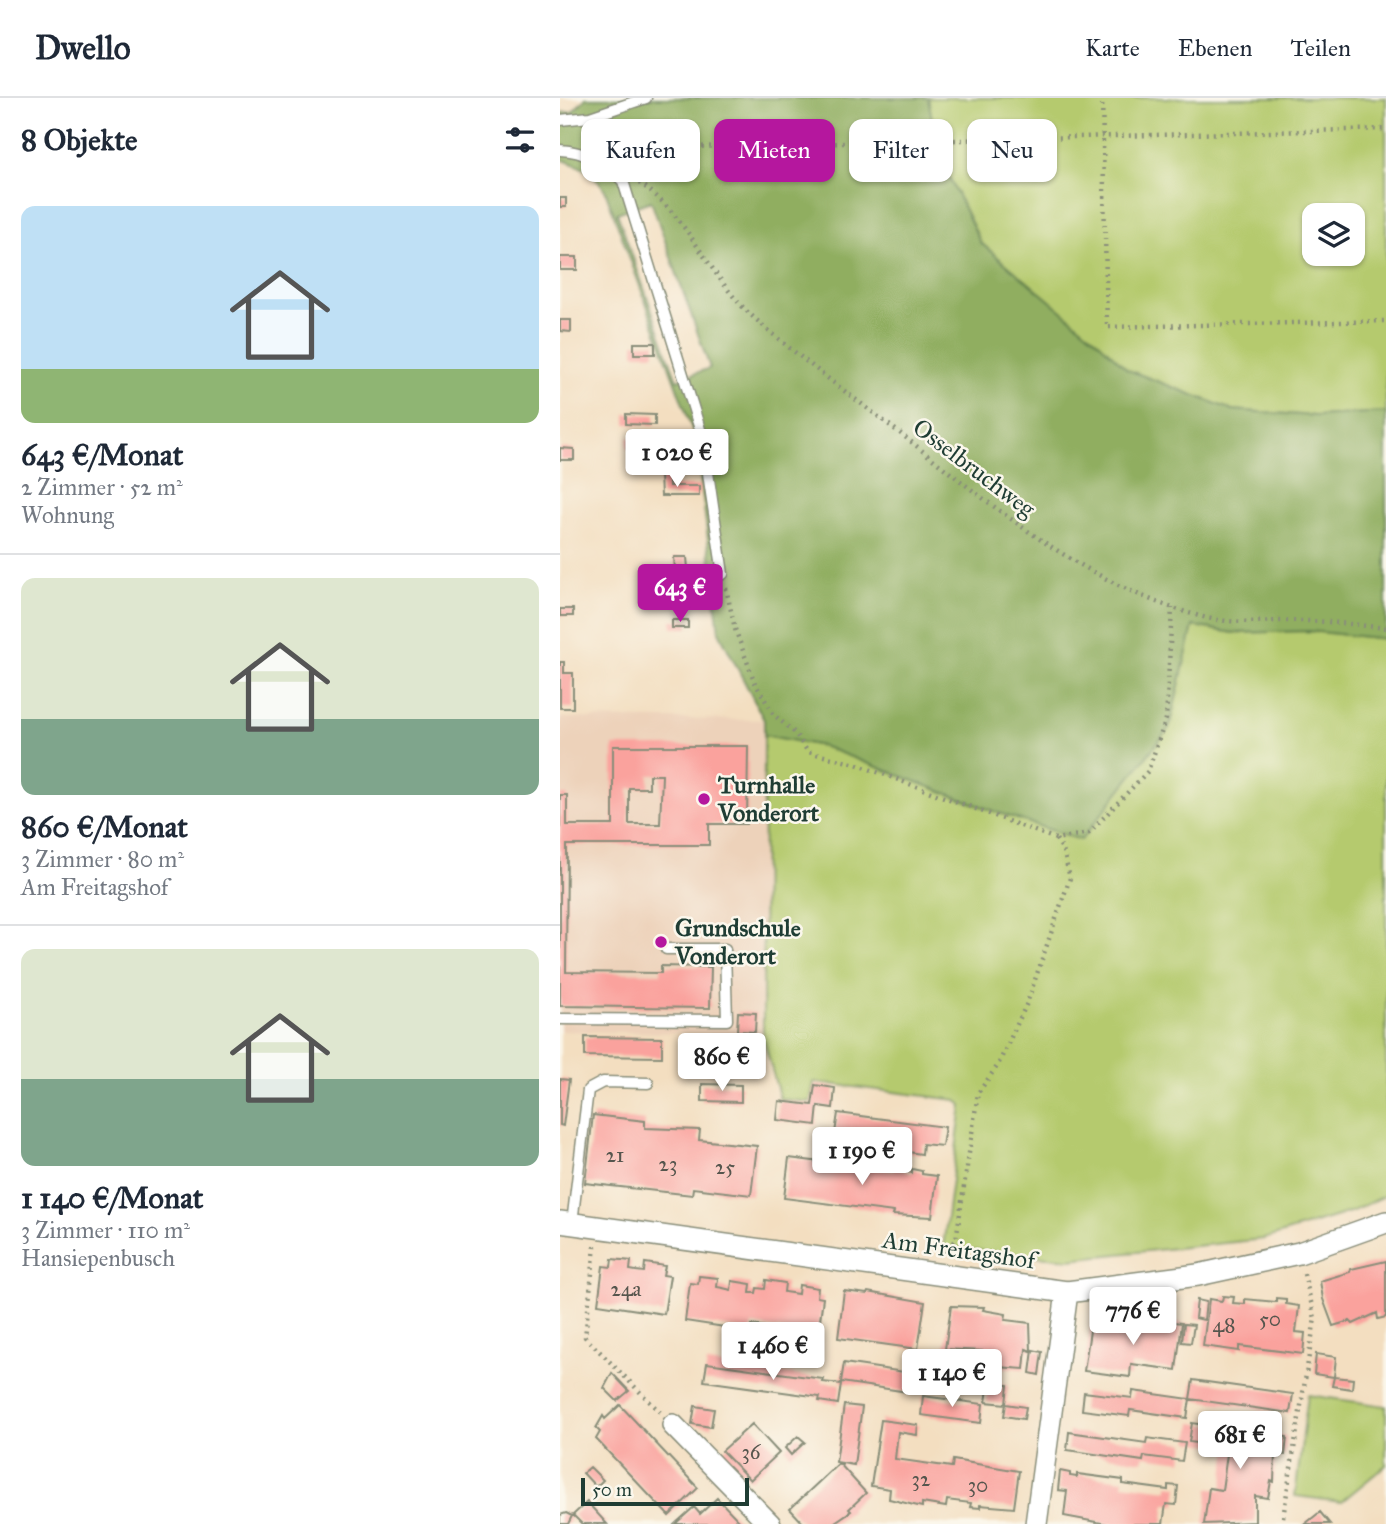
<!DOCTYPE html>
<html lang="de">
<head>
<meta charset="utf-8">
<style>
  :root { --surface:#fff; --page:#f6f6f7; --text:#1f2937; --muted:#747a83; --line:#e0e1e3; --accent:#b5179e }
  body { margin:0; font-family:"IM FELL Great Primer",serif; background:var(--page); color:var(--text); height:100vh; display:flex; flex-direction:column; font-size:26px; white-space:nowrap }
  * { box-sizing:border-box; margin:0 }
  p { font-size:23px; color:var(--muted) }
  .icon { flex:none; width:38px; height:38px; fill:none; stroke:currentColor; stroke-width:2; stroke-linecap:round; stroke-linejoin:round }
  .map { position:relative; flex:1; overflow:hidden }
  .panel { display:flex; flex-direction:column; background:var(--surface); width:560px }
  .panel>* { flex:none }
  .banner { position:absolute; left:21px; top:21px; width:665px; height:63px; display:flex; gap:14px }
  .buttons { position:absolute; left:742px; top:105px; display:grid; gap:14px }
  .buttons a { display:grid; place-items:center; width:63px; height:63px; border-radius:14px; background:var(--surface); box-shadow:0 2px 5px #0004; font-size:35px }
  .scale { position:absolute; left:21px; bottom:18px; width:168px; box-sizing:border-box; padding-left:7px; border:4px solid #1f3d34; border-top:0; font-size:19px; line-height:24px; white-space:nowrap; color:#1f3d34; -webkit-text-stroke:5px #fbf7ec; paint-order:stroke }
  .price { position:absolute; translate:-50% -60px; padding:0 16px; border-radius:7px; background:#fff; color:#222; font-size:23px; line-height:46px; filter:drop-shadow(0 2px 4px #0008) }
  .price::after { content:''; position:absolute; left:50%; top:42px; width:21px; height:16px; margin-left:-10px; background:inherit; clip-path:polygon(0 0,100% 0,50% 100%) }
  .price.selected { background:var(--accent); color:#fff }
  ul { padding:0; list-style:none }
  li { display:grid; align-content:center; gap:14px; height:371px; padding:0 21px }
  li+li { border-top:2px solid var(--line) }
  li span { display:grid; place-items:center; height:217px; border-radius:14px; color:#555 }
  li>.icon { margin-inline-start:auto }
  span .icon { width:126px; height:126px; fill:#fffc; stroke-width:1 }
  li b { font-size:30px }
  h2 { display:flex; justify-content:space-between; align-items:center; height:84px; padding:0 21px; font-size:30px }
  .chip { padding:0 24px; border-radius:14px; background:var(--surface); box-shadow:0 2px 5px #0004; font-size:24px; line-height:63px }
  .chip.selected { background:var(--accent); color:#fff }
  header { display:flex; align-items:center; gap:42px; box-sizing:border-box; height:98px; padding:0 35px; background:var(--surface); border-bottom:2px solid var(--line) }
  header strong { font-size:33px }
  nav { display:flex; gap:38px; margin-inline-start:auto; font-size:24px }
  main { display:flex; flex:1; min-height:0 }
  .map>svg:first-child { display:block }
  .built { fill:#edd2ba }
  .green { fill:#b5ca6e; stroke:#6a8451; stroke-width:2; fill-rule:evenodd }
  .forest { fill:#90ae61; stroke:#58764a; stroke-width:2; fill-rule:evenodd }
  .building { fill:#faa29d; fill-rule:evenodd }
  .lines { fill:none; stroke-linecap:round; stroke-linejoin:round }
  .service-casing { stroke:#898e7a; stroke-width:13 }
  .minor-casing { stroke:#898e7a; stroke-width:24 }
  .path { stroke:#898e7a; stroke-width:4.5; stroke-dasharray:2 5; stroke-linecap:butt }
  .service { stroke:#fff; stroke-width:10 }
  .minor { stroke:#fff; stroke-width:21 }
  .poi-dot { fill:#b5179e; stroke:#fbf7ec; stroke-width:2.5 }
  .labels { text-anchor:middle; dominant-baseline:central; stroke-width:5; stroke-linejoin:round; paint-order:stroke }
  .number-label { font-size:21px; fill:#56564e }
  .street-label { font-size:24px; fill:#1f3d34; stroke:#fbf7ec }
  .poi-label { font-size:24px; font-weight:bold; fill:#1f3d34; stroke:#fbf7ec; text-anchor:start }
</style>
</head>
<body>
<header>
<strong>Dwello</strong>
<nav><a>Karte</a><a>Ebenen</a><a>Teilen</a></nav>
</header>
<main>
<section class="panel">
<h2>8 Objekte<svg class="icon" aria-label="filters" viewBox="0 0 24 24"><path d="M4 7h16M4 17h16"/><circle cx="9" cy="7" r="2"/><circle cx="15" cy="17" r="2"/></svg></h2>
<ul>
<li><span style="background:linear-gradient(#bfe0f5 75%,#8fb573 0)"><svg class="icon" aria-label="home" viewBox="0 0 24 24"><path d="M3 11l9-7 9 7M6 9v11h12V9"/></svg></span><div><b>643 €/Monat</b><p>2 Zimmer · 52 m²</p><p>Wohnung</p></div></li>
<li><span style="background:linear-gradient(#dfe7d0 65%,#7fa58c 0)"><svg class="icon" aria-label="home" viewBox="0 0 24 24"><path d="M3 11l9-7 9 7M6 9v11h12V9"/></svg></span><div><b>860 €/Monat</b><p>3 Zimmer · 80 m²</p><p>Am Freitagshof</p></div></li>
<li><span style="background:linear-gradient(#dfe7d0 60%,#7fa58c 0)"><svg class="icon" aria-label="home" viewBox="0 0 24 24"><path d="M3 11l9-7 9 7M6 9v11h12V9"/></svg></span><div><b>1 140 €/Monat</b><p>3 Zimmer · 110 m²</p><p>Hansiepenbusch</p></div></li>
</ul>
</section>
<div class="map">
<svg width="826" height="1426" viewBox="0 0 826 1426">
  <rect width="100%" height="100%" fill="#fbf7ec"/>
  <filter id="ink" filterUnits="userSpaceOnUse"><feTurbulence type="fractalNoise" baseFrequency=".0143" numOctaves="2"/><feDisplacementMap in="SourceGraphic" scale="14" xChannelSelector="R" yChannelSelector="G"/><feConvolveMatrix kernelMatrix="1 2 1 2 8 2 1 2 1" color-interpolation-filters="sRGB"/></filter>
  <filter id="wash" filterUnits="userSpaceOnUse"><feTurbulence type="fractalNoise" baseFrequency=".00686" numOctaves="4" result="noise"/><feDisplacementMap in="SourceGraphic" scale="28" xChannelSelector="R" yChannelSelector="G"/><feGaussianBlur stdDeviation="1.57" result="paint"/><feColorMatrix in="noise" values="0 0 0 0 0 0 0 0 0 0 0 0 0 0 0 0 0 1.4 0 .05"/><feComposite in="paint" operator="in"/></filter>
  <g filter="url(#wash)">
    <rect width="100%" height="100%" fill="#f3dec0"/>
    <path class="built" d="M0 620 204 622 203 936 0 933Z"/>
    <path class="green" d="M368 0H826V314L755 318 672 312 568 272 421 145 379 59ZM754 117H793V156H754Z
      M633 528 674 535 749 533 826 541V1097L793 1113 704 1141 509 1161 383 1149 402 1007 397 1002 254 984 250 1004 220 1001 203 939 204 637 262 648 436 714 609 630Z
      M748 1297 826 1308V1367L781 1404 735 1398Z"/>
    <path class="forest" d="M26 0H368L379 59 421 145 538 243 568 272 672 312 755 318 826 314V541L749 533 674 535 633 528 609 630 521 742 436 714 262 648 204 637V622L159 534 136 342 45 92C33 73 21 68 0 61V15L12 14ZM91 103 150 270 117 282 57 115Z"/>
    <g id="blocks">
      <path class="building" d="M0 100H6V109H0Z
        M0 159H17V172H0Z
        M0 222H11V234L0 233Z
        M74 245H95V256H74Z
        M66 316 95 317V327L66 326Z
        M68 340 93 341 92 351H67Z
        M0 350 14 351V362H0Z
        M100 377H109V388H139V398H101Z
        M114 459H127L128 471H115Z
        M0 511H13V518H0Z
        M112 522H128V530H112Z
        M0 564H4V575H13V610H0Z
        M53 648H188L187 726H149V747H7L6 874 101 875V868L151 869 150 910 0 908V697H7V727H53ZM89 677H102L100 726H69V690H89Z
        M178 914 196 915 195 934 177 933Z
        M25 939 102 940V959L25 958Z
        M143 941 201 942V961L142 960Z
        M0 981 9 982 3 1028 0 1027Z
        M142 986 181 987V1004L142 1003Z
        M255 987 275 990 273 1010 258 1008 256 1027 217 1022 219 1003 252 1007Z
        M278 1015 385 1029 382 1048 363 1046 362 1056 341 1053 343 1044 275 1035Z
        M33 1017 85 1023V1030L140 1032 139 1042 197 1048 191 1097 133 1090 132 1097 25 1085Z
        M229 1060 334 1073V1070L352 1075V1071L362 1073V1076L377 1078 372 1119 333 1117 334 1114 224 1100Z
        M52 1161 71 1163 70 1172 76 1173 84 1174 85 1165 105 1168 103 1177 110 1178 104 1216 38 1206 43 1168 51 1169Z
        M826 1163V1219L818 1221 817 1215 793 1226 790 1223 773 1228 763 1201 760 1183 790 1174 791 1171Z
        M139 1178 158 1180 157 1189 163 1190 171 1192 172 1183 191 1186 190 1195H196L197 1190 205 1191 206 1182 225 1185 224 1194 238 1196 239 1187 258 1190 257 1199 263 1200 258 1237 192 1227 191 1233 125 1223 130 1185 138 1186Z
        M284 1193 307 1196 308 1194 365 1204 358 1251 278 1240Z
        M663 1198 674 1199 673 1205 685 1206V1201L716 1204V1200L726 1201V1206L739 1208 736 1234 745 1235 743 1256 679 1248V1253L643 1248 649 1201 662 1203Z
        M637 1202 646 1204 644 1222 635 1220Z
        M391 1208 424 1209 423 1212 446 1216 445 1222 470 1225 471 1253 466 1251 464 1271 438 1269 439 1259 421 1256 422 1253 385 1251Z
        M577 1219 622 1225 616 1272 571 1266 570 1279 524 1273 531 1226 576 1232Z
        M624 1226 634 1227 631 1245 622 1244Z
        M473 1252 482 1254 479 1277 470 1275Z
        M756 1256 776 1259 774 1279 754 1276Z
        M147 1265 263 1281 262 1284 281 1286 278 1306 259 1303 260 1299 144 1283Z
        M284 1265 351 1275 348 1294 281 1284Z
        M52 1275 69 1293 57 1303 44 1290Z
        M774 1279 793 1281 792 1291 772 1288Z
        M633 1282 733 1296 730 1315 630 1301Z
        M429 1284 448 1287 446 1306 426 1304Z
        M573 1293 630 1301 627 1320 570 1312 569 1318 522 1312 524 1294 572 1300Z
        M363 1298 423 1306 421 1325 361 1317Z
        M446 1306 466 1309 464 1321 444 1318Z
        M60 1307 138 1390 109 1418 36 1341 40 1334 36 1330 43 1318 45 1321Z
        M284 1307 302 1309 294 1367 276 1364Z
        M135 1308 154 1311 151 1329 132 1326Z
        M321 1322 358 1327 357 1337 338 1334 335 1361 392 1369 393 1362 459 1373 454 1410 420 1407V1410L410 1409 411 1405 387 1402 386 1409 362 1405V1409L329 1401 330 1391 311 1388Z
        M632 1325 727 1339 725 1357 715 1356 714 1384 711 1383 708 1400 695 1398V1424L644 1426 649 1390 662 1392 668 1349 629 1344Z
        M192 1326 219 1355 190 1382 162 1353Z
        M509 1334 586 1345 587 1340 625 1345 622 1363 584 1358 583 1363 507 1352Z
        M238 1338 245 1344 231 1357 225 1350Z
        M279 1365 306 1395 289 1411 291 1413 272 1426H244L230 1411Z
        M30 1369 43 1382 36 1389 23 1375Z
        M500 1373 510 1375V1378L517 1379V1376L563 1382V1386L608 1392V1387L618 1388 616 1407 606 1406 603 1426H547L504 1418 507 1393 498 1392Z
        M157 1400 182 1426H115L134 1409 140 1416Z
        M27 1404 47 1426H22L13 1417Z
        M760 1414 770 1426H745Z
        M6 1415 12 1418 8 1426H0V1417Z"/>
    </g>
  </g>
  <g filter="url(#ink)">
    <use href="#blocks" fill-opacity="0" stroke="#898e7a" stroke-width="2"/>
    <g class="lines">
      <g class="service-casing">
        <path id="service" d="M0 22 30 19 86 0
          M0 52C25 53 47 66 63 83L143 341 163 476
          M0 921 167 922 165 851H106
          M12 1125 28 992 43 984 88 985"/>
      </g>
      <g class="minor-casing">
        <path id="minor" d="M0 1124 507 1194 638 1177 739 1155 826 1124
          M113 1327 210 1426
          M476 1426 507 1194"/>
      </g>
      <path class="path" d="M542 0 547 229 826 223
        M51 51 826 31
        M79 85C126 114 150 180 191 217 240 261 293 299 345 339 436 411 531 491 647 520 679 527 709 522 742 523 770 523 798 527 826 530
        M166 490 175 531 195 585 214 617 235 635 248 654 296 666 496 741 529 735 588 673 606 621 612 510
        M35 1148 25 1239 100 1314
        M384 1155 396 1142 418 995 438 967 467 905 510 780 503 752 496 741
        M722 1426 755 1220 744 1176"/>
      <use href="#service" class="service"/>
      <use href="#minor" class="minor"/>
    </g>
  </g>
  <g class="poi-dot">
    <circle cx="144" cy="701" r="7"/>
    <circle cx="101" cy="844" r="7"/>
  </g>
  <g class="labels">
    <g class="number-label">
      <text x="55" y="1057">21</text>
      <text x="108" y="1066">23</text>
      <text x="165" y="1069">25</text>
      <text x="66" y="1191">24a</text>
      <text x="710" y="1221">50</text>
      <text x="664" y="1227">48</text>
      <text x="191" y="1354">36</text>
      <text x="361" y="1381">32</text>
      <text x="418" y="1387">30</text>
    </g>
    <g class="street-label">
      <text transform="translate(414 370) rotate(37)">Osselbruchweg</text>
      <text transform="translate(399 1152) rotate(8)">Am Freitagshof</text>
    </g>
    <g class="poi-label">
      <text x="158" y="687">Turnhalle<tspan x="158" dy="28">Vonderort</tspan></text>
      <text x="115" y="830">Grundschule<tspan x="115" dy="28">Vonderort</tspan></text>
    </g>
  </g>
</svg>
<div class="buttons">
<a><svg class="icon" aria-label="layers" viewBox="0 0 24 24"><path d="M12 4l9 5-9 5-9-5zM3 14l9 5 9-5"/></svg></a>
</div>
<div class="scale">50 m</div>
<b class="price" style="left:117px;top:391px">1 020 €</b>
<b class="price selected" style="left:120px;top:526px">643 €</b>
<b class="price" style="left:162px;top:995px">860 €</b>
<b class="price" style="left:302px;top:1089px">1 190 €</b>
<b class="price" style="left:573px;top:1249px">776 €</b>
<b class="price" style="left:213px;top:1284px">1 460 €</b>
<b class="price" style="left:392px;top:1311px">1 140 €</b>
<b class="price" style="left:680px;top:1373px">681 €</b>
<div class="banner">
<a class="chip">Kaufen</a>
<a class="chip selected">Mieten</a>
<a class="chip">Filter</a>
<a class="chip">Neu</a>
</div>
</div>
</main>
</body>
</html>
